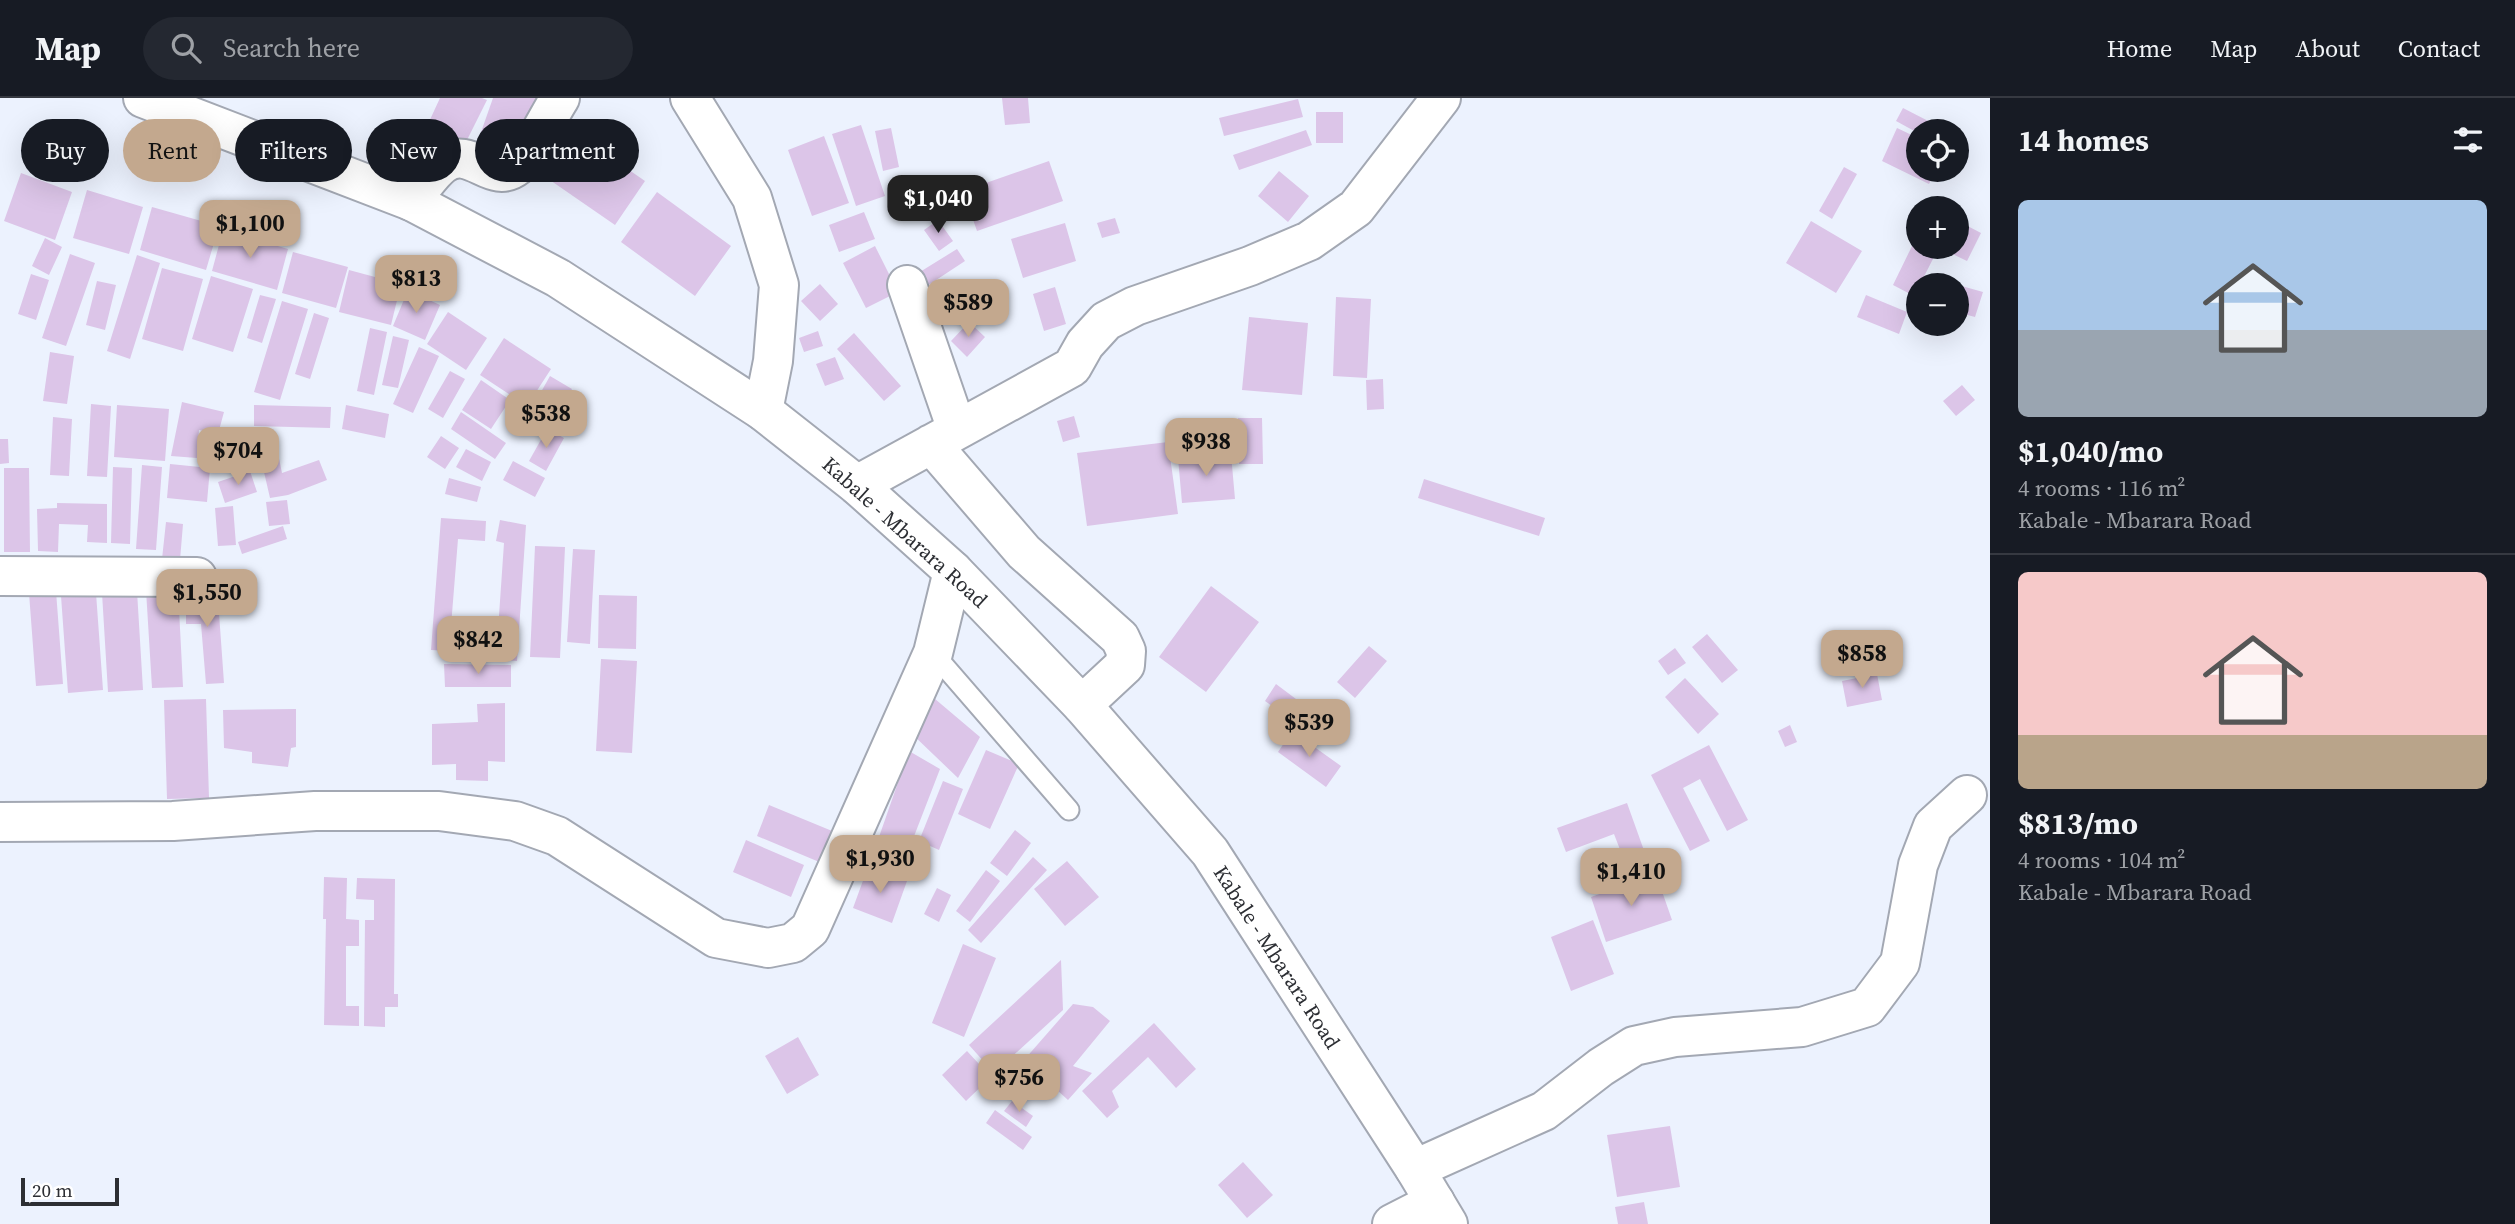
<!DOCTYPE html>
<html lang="en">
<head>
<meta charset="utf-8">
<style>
  :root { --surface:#171b24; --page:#242831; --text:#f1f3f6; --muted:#9ea1a6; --line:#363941; --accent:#c3a88e }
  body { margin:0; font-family:"Source Serif 4",serif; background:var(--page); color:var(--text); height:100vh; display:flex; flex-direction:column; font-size:26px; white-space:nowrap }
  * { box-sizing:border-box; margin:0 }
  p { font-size:23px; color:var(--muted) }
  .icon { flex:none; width:38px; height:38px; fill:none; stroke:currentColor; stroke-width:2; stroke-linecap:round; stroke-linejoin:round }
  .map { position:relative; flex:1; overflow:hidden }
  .drawer { display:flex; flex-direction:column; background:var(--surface); width:525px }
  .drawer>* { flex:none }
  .guide { position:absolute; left:21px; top:21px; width:665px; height:63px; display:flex; gap:14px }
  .controls { position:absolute; left:1906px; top:21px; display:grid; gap:14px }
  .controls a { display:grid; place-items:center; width:63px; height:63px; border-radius:50%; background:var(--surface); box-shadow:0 7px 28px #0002; font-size:35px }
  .scale { position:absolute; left:21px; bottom:18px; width:98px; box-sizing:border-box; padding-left:7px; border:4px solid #2c2e33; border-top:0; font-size:19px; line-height:24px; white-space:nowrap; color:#2c2e33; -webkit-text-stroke:5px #fff; paint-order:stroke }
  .price { position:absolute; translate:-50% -60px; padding:0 16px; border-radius:14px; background:var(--accent); color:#111; font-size:23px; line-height:46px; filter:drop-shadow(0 2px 4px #0008) }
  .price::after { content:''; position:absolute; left:50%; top:42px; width:21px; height:16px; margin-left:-10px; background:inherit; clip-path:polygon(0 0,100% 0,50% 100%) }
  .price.selected { background:#222; color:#fff }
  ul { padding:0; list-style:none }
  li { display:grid; align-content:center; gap:14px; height:371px; padding:0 28px }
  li+li { border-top:2px solid var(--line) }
  li span { display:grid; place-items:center; height:217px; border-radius:10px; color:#555 }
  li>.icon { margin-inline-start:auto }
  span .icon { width:126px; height:126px; fill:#fffc; stroke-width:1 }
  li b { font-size:30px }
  h2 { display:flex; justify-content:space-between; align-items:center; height:84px; padding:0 28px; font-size:30px }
  .pill { padding:0 24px; border-radius:32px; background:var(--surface); box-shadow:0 7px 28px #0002; font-size:24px; line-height:63px }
  .pill.selected { background:var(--accent); color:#111 }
  header { display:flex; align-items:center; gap:42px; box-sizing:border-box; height:98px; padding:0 35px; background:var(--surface); border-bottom:2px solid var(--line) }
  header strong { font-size:33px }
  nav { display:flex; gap:38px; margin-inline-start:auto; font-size:24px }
  .search { width:490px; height:63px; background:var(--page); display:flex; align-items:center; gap:18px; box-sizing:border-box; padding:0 24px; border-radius:38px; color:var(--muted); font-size:26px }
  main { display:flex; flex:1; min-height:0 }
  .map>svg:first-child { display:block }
  .building { fill:#dcc5e8 }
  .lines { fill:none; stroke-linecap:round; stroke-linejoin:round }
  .lane-casing { stroke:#a3a8b3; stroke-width:23 }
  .street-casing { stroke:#a3a8b3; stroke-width:42 }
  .primary-casing { stroke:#a3a8b3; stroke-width:42 }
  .lane { stroke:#fff; stroke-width:19 }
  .street { stroke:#fff; stroke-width:38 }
  .primary { stroke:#fff; stroke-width:38 }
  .labels { text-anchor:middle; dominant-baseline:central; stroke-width:6; stroke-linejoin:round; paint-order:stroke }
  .street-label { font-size:21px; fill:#2c2e33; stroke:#fff }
</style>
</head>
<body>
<header>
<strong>Map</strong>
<div class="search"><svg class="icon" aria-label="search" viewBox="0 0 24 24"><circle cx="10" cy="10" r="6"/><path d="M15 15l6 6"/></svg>Search here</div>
<nav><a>Home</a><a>Map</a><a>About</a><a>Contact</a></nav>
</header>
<main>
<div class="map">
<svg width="1990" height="1126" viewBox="0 0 1990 1126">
  <rect width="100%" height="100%" fill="#ecf2fe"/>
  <path class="building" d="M440 0H482L487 2 466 44 428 26Z
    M493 0H544L524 54 480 37Z
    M1002 0H1028L1030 25 1005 27Z
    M1298 1 1303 19 1224 38 1219 20Z
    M1903 10 1936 27 1933 33H1918V35L1896 23Z
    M1316 14H1343V45H1316Z
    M561 25 645 83 615 127 531 69Z
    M861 27 885 98 856 108 832 36Z
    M891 30 899 69 883 73 875 33Z
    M1897 30 1918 40V72H1936L1929 86 1882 63Z
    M1306 32 1312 47 1239 72 1233 57Z
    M824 38 849 105 812 118 788 52Z
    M1049 63 1063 103 977 133 963 93Z
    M1844 69 1857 76 1832 121 1819 113Z
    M1279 73 1309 98 1288 124 1258 98Z
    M21 75 72 94 55 142 4 123Z
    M87 92 143 109 129 156 73 140Z
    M937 93 944 113 925 119 918 99Z
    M657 94 731 148 695 198 621 144Z
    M152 109 219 128 206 172 140 152Z
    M864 114 875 141 839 154 829 127Z
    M1115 120 1120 135 1102 140 1097 125Z
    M938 122 953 143 939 153 924 132Z
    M1956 122 1981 135 1967 163 1938 149H1956Z
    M1811 123 1862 153 1836 195 1786 165Z
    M1065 125 1076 163 1023 180 1011 141Z
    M223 132 288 151 277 192 212 173Z
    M45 140 62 149 49 177 32 168Z
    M1913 146 1935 157 1914 198 1893 187Z
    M875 148 898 194 866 210 843 165Z
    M957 151 965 163 924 190 915 177Z
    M293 154 348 169 336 210 282 195Z
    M70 156 95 165 66 248 42 240Z
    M137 157 160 165 130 261 107 253Z
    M162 170 203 181 183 253 142 241Z
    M349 172 401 186 391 227 339 214Z
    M31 176 49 182 36 222 18 216Z
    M211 178 253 191 233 254 192 241Z
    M97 183 116 187 105 232 86 227Z
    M820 186 838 206 820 223 801 203Z
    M1958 187 1983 194 1975 219 1956 214Z
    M1055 189 1066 226 1044 233 1033 196Z
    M408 192 440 207 425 242 393 228Z
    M260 197 276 201 262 245 247 240Z
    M1866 197 1907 214 1899 236 1857 219Z
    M1336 199 1371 201 1367 280 1333 278Z
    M282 203 308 211 280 302 254 294Z
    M448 214 487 240 466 272 427 246Z
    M314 215 329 220 310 281 295 276Z
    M1249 219 1308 225 1302 297 1242 292Z
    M969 224 985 239 967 259 951 243Z
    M370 230 387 234 374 297 357 293Z
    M818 233 823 248 804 254 799 240Z
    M854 235 901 288 884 303 837 251Z
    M393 238 409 242 398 290 382 287Z
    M504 240 551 271 527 308 480 277Z
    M419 249 439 258 413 315 393 306Z
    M50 254 74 258 67 306 43 303Z
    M835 259 844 281 825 288 816 266Z
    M450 273 465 281 443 320 428 311Z
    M550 278 572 291 554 323 532 310Z
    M1383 281 1384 311 1367 312 1366 282Z
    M481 282 510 302 491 331 462 312Z
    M1962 287 1975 302 1956 318 1943 303Z
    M182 304 224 314 218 336 199 332 197 360 171 358Z
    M91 306 111 308 107 379 87 378Z
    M117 307 169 311 165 363 114 359Z
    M254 307 331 309 330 330 254 328Z
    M346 307 389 316 385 340 342 331Z
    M461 314 506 345 495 361 451 331Z
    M1074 318 1080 339 1063 344 1057 323Z
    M53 319 72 321 69 378 50 377Z
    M1238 320H1262L1263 366H1239Z
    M273 331 282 375 319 362 327 382 288 397 270 400 255 335Z
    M547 331 564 340 546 373 529 363Z
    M247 337 252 362 219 369 214 344Z
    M441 338 459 350 445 371 427 359Z
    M0 341H8L9 365 0 366Z
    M1168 344 1178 416 1087 428 1077 355Z
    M466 351 491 364 482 383 456 369Z
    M1231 356 1235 401 1182 405 1178 360Z
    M513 363 545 380 535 399 503 382Z
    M170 366 210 370 207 404 167 400Z
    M142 367 162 369 156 452 136 451Z
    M113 369 132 370 130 446 111 445Z
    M4 370H29L30 454H4Z
    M250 373 257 394 225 405 218 384Z
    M449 380 481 389 477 404 445 396Z
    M1424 381 1545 420 1539 438 1418 400Z
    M287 402 290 426 269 428 266 404Z
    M57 405 107 406V445L87 444 88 427 59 426 58 454 38 453 37 411 57 410Z
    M233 408 236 447 218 448 215 410Z
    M441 420 486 423 485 443 458 441 449 553 431 552Z
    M500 422 526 427 517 563 453 558 455 529 498 532 504 445 496 443Z
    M166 424 183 426 180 462 162 461Z
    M283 428 287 441 242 456 238 444Z
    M535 448 565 449 560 560 530 559Z
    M573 451 595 452 590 546 567 544Z
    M217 487 224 585 206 586 201 526H186V491Z
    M1211 488 1259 524 1206 594 1159 559Z
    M178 491 183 589 152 590 146 492Z
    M56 493 63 586 36 588 29 495Z
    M137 493 143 592 108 594 102 495Z
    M96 495 103 592 68 595 61 498Z
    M599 497 637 498 636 551 598 550Z
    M1707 536 1738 572 1722 585 1692 549Z
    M1369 548 1387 563 1355 600 1337 584Z
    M1675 550 1686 565 1668 577 1658 563Z
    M601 561 637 563 632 655 596 653Z
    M444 566 511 567V589H445Z
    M1877 576 1882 602 1847 609 1842 583Z
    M1685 580 1719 616 1698 636 1665 599Z
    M1276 586 1304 607 1293 623 1265 603Z
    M928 595 980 639 958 680 911 635Z
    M206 601 209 700 167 701 164 602Z
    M505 605V664L488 663V683L456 682V666L432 667V626L478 624 477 606Z
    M296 611V649L291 650 288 669 252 665V654L224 650 223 612Z
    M1790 627 1797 644 1785 649 1778 633Z
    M1292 633 1341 668 1326 689 1278 654Z
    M1709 647 1748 722 1727 733 1700 681 1683 690 1710 743 1690 753 1651 677Z
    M986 652 1019 666 990 731 958 716Z
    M909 653 940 671 901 772 872 759Z
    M943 683 963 691 939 752 919 743Z
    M1627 705 1651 772 1631 780 1614 736 1566 754 1557 730Z
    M769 707 837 735 824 766 757 738Z
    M1015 732 1031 745 1007 778 990 765Z
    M746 742 804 767 791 799 733 774Z
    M1033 759 1047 772 981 845 968 832Z
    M1067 763 1099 799 1065 828 1034 791Z
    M868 769 907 783 892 825 853 810Z
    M986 772 1000 783 970 824 956 813Z
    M1656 776 1672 822 1606 844 1591 799Z
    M324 779 347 780 346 821 359 822V848H346V908H359V928L324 927 326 821H323Z
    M357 780 395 781 394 896H398V909H385V929L364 928 365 822H374V802L356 801Z
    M937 790 951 797 939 824 924 816Z
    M1593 822 1614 876 1571 893 1551 839Z
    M963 846 996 860 964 939 932 925Z
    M1061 862 1063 912 994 975 969 947Z
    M1073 906 1093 909 1110 923 1073 968 1092 975 1068 1002 1024 962Z
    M1154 925 1196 971 1176 990 1148 959 1112 993 1119 1009 1107 1020 1082 993Z
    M798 939 819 977 787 996 765 958Z
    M967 953 991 979 966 1003 942 977Z
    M1021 965 1032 973 1022 986 1011 977Z
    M1012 1003 1033 1018 1026 1029 1004 1013Z
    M995 1012 1032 1039 1023 1052 986 1025Z
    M1670 1028 1680 1089 1617 1099 1607 1037Z
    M1243 1064 1273 1097 1247 1120 1218 1087Z
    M1644 1104 1648 1126H1618L1615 1109Z"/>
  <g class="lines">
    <g class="lane-casing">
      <path id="lane" d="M933 555 1069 712"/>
    </g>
    <g class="street-casing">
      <path id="street" d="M690 0 752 100 779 187 773 263 763 313
        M411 103C421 91 431 75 443 66 472 46 491 89 517 68 528 60 550 15 560 0
        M907 187 957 332
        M931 346 1024 454 1120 540 1126 553 1125 567 1082 607
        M857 387 1072 269 1085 246 1106 223 1135 208 1250 168 1309 143 1356 110 1441 0
        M0 478 197 479
        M0 724 173 723 315 713H439L515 723 557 738 716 840 768 850 793 845 810 831 933 555 953 473
        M1415 1071 1544 1013 1601 969 1634 948 1675 939 1802 929 1867 909 1900 865 1918 767 1933 728 1967 697
        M1392 1126 1435 1104"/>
    </g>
    <g class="primary-casing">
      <path id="primary" d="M143 0 411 103 558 180 763 313 857 387 953 473 1082 607 1210 754 1415 1071 1448 1126"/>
    </g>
    <use href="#lane" class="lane"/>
    <use href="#street" class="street"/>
    <use href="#primary" class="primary"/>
  </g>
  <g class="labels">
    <g class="street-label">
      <text transform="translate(905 434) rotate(42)">Kabale - Mbarara Road</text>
      <text transform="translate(1277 859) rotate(57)">Kabale - Mbarara Road</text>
    </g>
  </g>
</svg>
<div class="controls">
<a><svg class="icon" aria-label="locate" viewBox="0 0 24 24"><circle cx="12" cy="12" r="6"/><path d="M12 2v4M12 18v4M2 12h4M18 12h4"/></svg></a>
<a>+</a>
<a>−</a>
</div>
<div class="scale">20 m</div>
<b class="price selected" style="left:938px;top:137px">$1,040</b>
<b class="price" style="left:250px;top:162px">$1,100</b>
<b class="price" style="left:416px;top:217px">$813</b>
<b class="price" style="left:968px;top:241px">$589</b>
<b class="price" style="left:546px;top:352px">$538</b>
<b class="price" style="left:1206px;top:380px">$938</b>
<b class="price" style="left:238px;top:389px">$704</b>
<b class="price" style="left:207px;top:531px">$1,550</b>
<b class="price" style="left:478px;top:578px">$842</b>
<b class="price" style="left:1862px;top:592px">$858</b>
<b class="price" style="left:1309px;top:661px">$539</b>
<b class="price" style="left:880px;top:797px">$1,930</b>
<b class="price" style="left:1631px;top:810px">$1,410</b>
<b class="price" style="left:1019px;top:1016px">$756</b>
<div class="guide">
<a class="pill">Buy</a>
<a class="pill selected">Rent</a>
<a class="pill">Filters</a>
<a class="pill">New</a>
<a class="pill">Apartment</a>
</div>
</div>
<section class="drawer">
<h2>14 homes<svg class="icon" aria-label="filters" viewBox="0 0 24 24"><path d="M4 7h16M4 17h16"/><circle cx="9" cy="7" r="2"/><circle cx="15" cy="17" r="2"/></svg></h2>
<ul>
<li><span style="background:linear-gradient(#a9c7e8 60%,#9aa5b1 0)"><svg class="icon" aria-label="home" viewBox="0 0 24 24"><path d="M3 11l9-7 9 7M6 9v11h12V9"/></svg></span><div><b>$1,040/mo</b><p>4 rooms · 116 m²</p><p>Kabale - Mbarara Road</p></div></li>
<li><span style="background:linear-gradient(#f6c9c9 75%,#b9a48a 0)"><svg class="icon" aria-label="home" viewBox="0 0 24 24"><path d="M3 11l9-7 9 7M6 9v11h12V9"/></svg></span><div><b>$813/mo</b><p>4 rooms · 104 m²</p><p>Kabale - Mbarara Road</p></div></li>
</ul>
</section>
</main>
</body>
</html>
